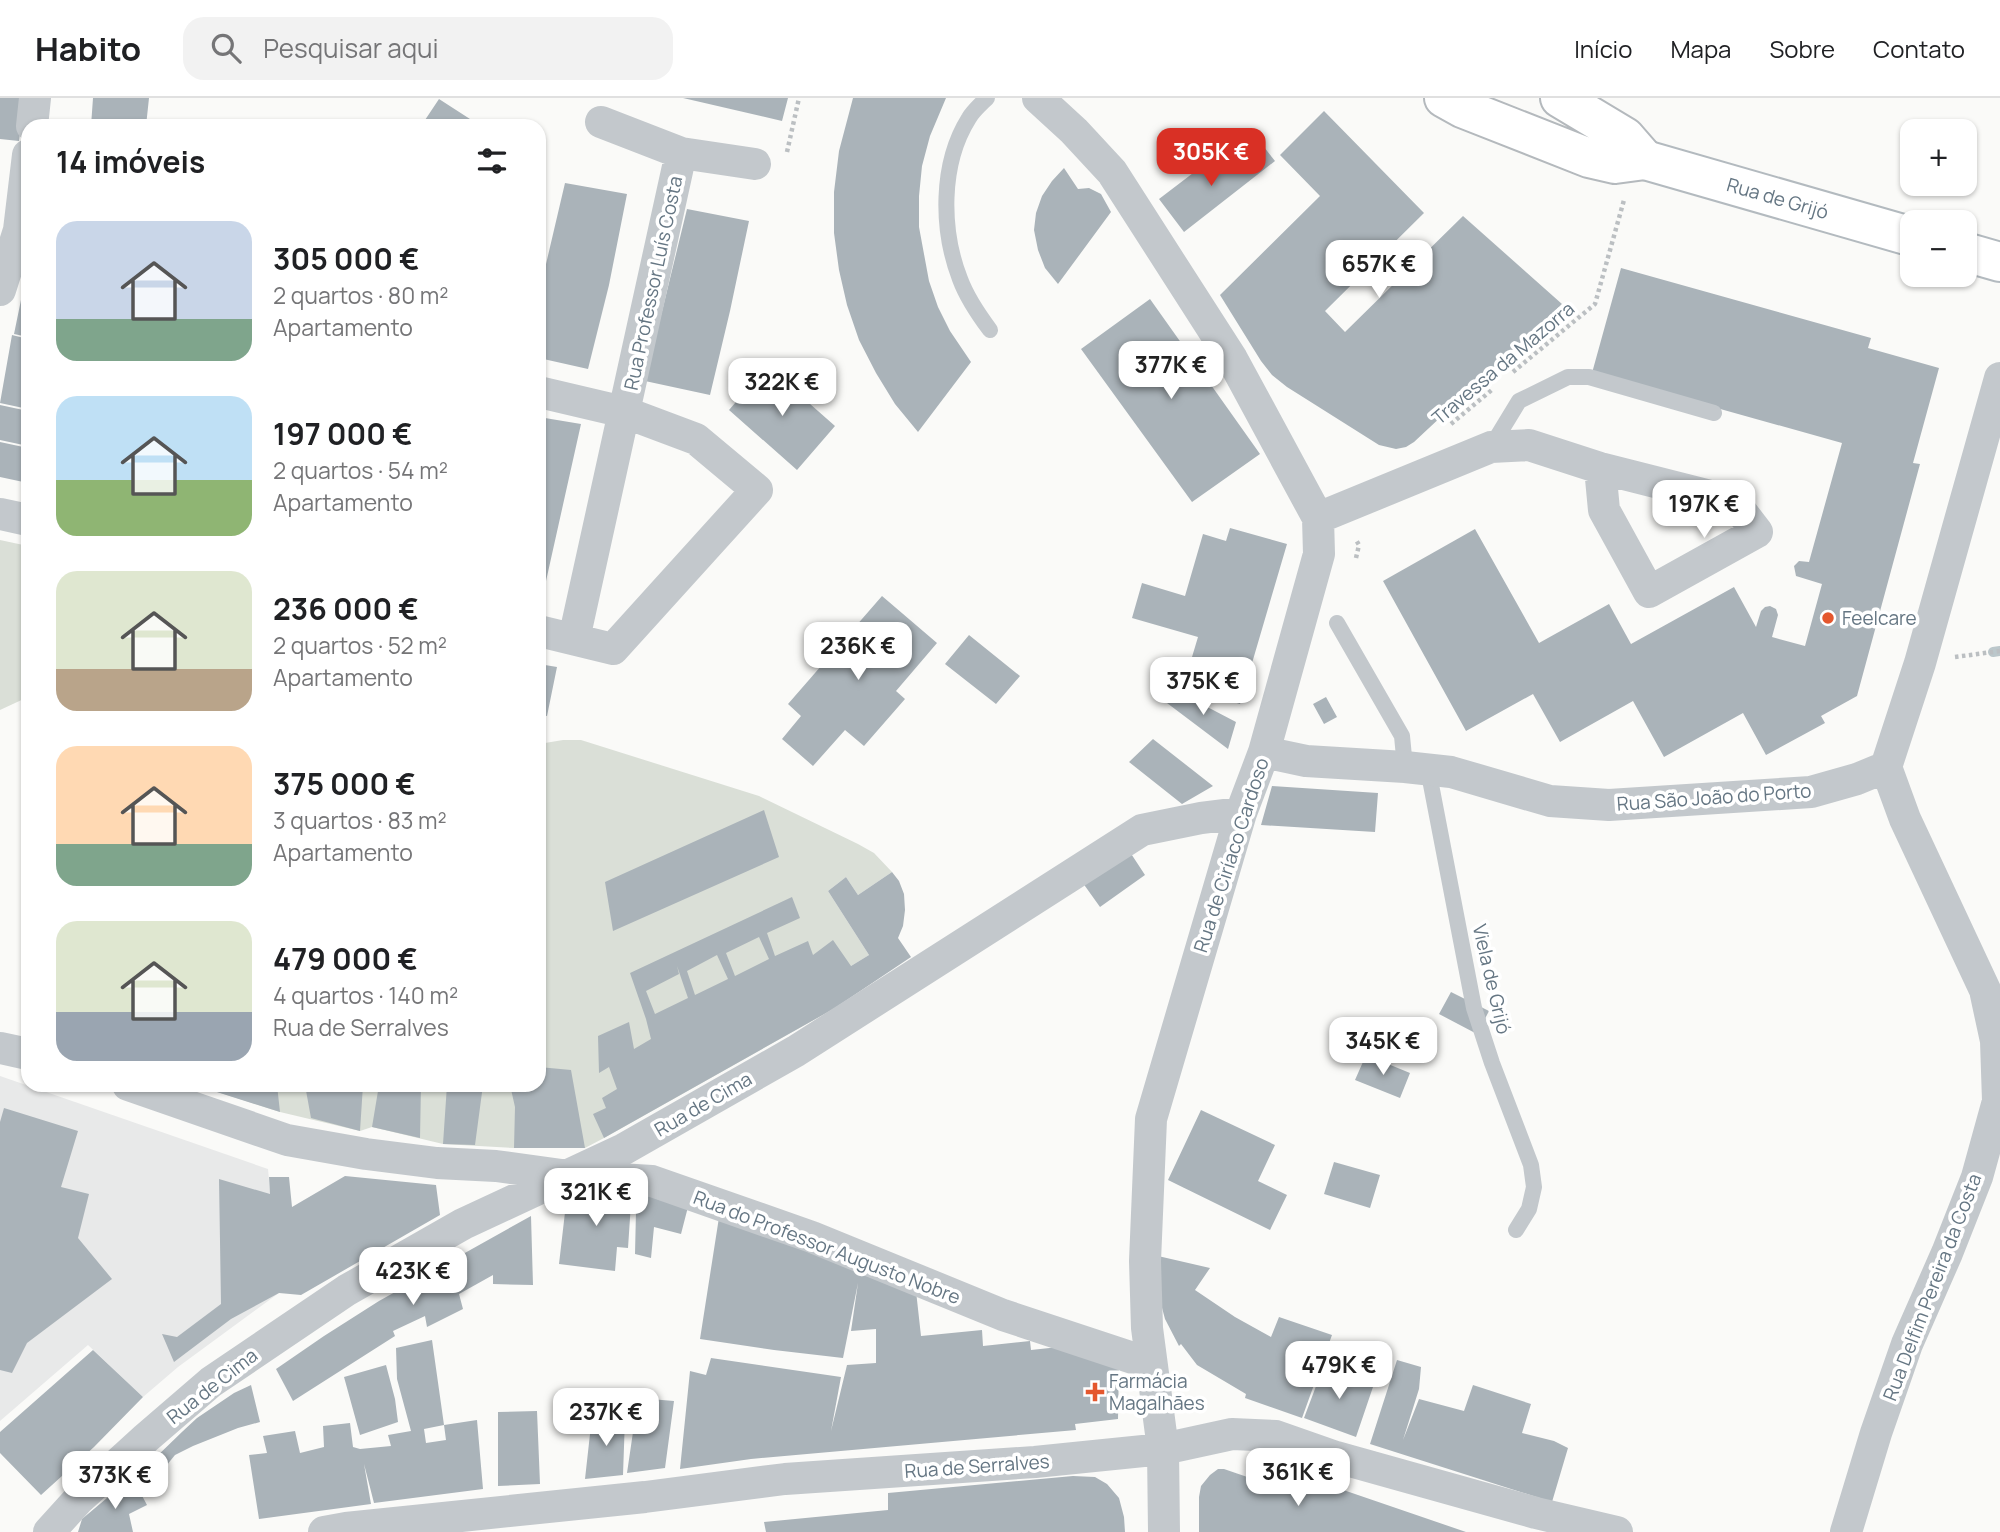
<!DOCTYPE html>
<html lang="pt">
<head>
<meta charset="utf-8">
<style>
  :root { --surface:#fff; --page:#f2f2f2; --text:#202124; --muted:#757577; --line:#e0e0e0; --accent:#d93025 }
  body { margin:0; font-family:Manrope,sans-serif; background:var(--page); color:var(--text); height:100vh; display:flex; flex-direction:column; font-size:26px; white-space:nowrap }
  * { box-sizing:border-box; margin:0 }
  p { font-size:23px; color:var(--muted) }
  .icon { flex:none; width:38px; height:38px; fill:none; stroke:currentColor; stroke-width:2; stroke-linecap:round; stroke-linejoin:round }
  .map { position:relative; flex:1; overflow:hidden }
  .drawer { position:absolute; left:21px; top:21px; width:525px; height:973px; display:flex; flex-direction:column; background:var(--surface); border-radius:21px; box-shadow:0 2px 5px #0004 }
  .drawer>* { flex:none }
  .fabs { position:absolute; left:1900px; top:21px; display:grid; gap:14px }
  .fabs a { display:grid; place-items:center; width:77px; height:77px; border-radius:14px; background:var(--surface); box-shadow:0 2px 5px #0004; font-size:35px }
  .price { position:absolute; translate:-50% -60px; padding:0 16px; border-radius:14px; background:#fff; color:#222; font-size:23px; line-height:46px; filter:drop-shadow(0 2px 4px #0008) }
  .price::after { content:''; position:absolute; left:50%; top:42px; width:21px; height:16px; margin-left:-10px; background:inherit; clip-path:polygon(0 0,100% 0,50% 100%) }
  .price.selected { background:var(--accent); color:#fff }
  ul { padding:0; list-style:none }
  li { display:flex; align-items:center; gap:21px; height:175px; padding:0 35px }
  li span { display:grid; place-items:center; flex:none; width:196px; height:140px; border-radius:21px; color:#555 }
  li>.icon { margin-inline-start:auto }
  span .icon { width:84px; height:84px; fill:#fffc; stroke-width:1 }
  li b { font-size:30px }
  h2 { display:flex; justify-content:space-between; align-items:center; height:84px; padding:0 35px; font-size:30px }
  header { display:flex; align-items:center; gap:42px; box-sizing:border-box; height:98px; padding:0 35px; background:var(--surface); border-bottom:2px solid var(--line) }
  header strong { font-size:33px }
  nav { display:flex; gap:38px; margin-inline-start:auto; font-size:24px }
  .search { width:490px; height:63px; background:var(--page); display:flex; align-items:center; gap:18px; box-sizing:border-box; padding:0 24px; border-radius:21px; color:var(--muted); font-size:26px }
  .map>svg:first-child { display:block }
  .built { fill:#e8e9e9 }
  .green { fill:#dadfd7 }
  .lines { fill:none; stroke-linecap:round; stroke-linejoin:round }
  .stream { stroke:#bbc7cb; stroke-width:10 }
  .building { fill:#aab3b9; fill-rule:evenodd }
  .secondary-casing { stroke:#b3babf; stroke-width:42 }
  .motorway-casing { stroke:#b4b9bd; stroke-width:42 }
  .path { stroke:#bbbfc2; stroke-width:4.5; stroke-dasharray:3.5 3.5; stroke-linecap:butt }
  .service { stroke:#c3c8cc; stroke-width:16 }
  .minor { stroke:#c3c8cc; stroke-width:32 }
  .secondary { stroke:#fff; stroke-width:38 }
  .motorway { stroke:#fff; stroke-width:38 }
  .poi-dot { fill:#e4572e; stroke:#fff; stroke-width:2.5 }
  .labels { text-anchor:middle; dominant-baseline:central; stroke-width:7; stroke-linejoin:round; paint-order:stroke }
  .street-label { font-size:19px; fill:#657683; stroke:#fff }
  .poi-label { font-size:19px; fill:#657683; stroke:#fff; text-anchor:start }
</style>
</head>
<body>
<header>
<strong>Habito</strong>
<div class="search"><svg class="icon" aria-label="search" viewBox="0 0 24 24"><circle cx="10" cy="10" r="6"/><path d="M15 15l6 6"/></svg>Pesquisar aqui</div>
<nav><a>Início</a><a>Mapa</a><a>Sobre</a><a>Contato</a></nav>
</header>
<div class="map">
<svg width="2000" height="1434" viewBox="0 0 2000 1434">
  <rect width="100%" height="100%" fill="#fafaf8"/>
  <path class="built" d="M0 978 268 1071 279 1195 178 1269 143 1299 88 1247 0 1323Z"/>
  <path class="green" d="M0 442 28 448V599L0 612Z
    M563 642H581L759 698 858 746 874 755 892 774 858 797 846 779 828 793 869 857 851 868 835 910 604 1040 585 1050H514L443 1046 372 1029 360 1033 280 1014 196 987H539V646Z"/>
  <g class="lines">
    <path class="stream" d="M1993 554 2000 553"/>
  </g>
  <path class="building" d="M0 0H25L19 43 0 41Z
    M93 0H149L146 28H91Z
    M683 0H788L782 23Z
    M853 0H946L930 38 922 68 919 98V129L929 183 938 209 950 233 971 264 918 334 895 306 876 275 859 242 847 207 839 172 834 135V94L839 53Z
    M439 1 470 21 466 28H421Z
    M1324 13 1424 115 1325 213 1345 234 1463 118 1562 206 1414 344 1406 349 1396 351 1379 347 1287 289 1272 277 1261 263 1220 197 1320 98 1280 57Z
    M1264 49 1275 63 1184 134 1159 101 1218 56 1232 74Z
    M1064 70 1078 91 1089 90 1101 96 1111 114 1058 186 1045 170 1038 152 1034 132 1036 115 1042 98 1052 83Z
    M565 85 627 96 609 187 588 271 539 260V196Z
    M687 111 749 123 730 213 710 297 645 283Z
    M1621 170 1871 240 1868 250 1939 270 1913 365 1920 366 1857 598 1821 618 1825 625 1766 657 1743 615 1664 659 1633 603 1560 644 1533 596 1466 633 1383 483 1475 431 1539 545 1609 506 1631 546 1734 489 1756 529 1761 513 1765 509 1770 508 1776 511 1778 517 1772 539 1805 548 1822 486 1796 478 1794 468 1799 463 1809 464 1842 345 1592 275Z
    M1150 201 1260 356 1192 404 1081 251Z
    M21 202 28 204V239L14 236Z
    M12 237 28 241V311L0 305Z
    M767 268 835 328 797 372 729 312Z
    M0 307 28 313V348L0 342Z
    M539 319 581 326 542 501 539 500Z
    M0 344 28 350V385L0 379Z
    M1230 430 1287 446 1240 606 1183 589 1198 539 1132 520 1142 485 1185 498 1203 436 1226 443Z
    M882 498 937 545 896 593 905 601 864 648 845 632 813 668 782 641 801 618 788 606Z
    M969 537 1020 578 996 606 945 566Z
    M539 566 557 569 547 618 539 617Z
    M1171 590 1236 624 1228 651 1163 602Z
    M1326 599 1337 619 1324 626 1313 606Z
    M1153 641 1213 688 1182 706 1129 664Z
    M1272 688 1378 695 1375 734 1261 727Z
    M764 712 779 759 613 833 605 784Z
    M1126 748 1145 777 1100 809 1080 781Z
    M892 774 899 783 904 796 905 812 903 828 898 840 911 859 835 910 604 1040 593 1016 606 1010 602 1000 617 991 609 969 599 975 598 938 629 924 634 951 651 941 646 921 630 875 792 799 800 820 767 835 775 858 808 843 813 857 833 842 851 868 869 857 828 793 846 779 858 797ZM759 839 769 861 735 878 726 855ZM717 857 728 881 695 897 687 873ZM677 868 688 900 655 916 646 893 679 876Z
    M1451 894 1489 913 1477 936 1439 916Z
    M1366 957 1410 975 1400 1000 1355 982Z
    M539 969 571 972 585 1050H514L515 1009 510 987H539Z
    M277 987 280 1014 198 988V987Z
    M305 987H363L360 1033 311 1020Z
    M379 987H421L420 1040 372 1029Z
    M447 987H483L475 1047 443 1046Z
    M4 1010 78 1033 61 1089 89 1096 78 1140 112 1181 27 1245 12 1275 0 1272V1024Z
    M1201 1012 1275 1047 1258 1083 1287 1097 1270 1132 1168 1082Z
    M1334 1064 1380 1077 1370 1110 1324 1096Z
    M345 1078 436 1087 440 1117 301 1197 279 1195 231 1221 174 1264 162 1236 177 1239 221 1206 219 1081 270 1096 269 1079H289L292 1109Z
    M632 1090 628 1150 617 1149 615 1173 559 1166 567 1097 577 1092Z
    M639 1093 689 1105 681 1136 654 1129 651 1160 635 1156 636 1113Z
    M720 1113 916 1193 921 1238 982 1232 983 1248 1030 1243 1031 1252 1068 1248 1119 1266 1118 1321 1075 1326 1076 1332 751 1361 680 1371 690 1273 706 1277 711 1260 841 1279 831 1333 847 1267 876 1265V1231L851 1233 858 1185 843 1260 774 1252 700 1241Z
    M531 1118 533 1187 493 1186V1177L459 1196 463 1211 427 1229 425 1218 393 1233 395 1238 293 1303 276 1271 324 1238 379 1203Z
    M1158 1158 1210 1170 1195 1192 1235 1219 1271 1239 1279 1219 1332 1237 1302 1320 1245 1300 1246 1296 1197 1267 1181 1246 1179 1248 1165 1221 1158 1195Z
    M432 1242 444 1327 424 1331 426 1345 446 1342 444 1327 477 1322 483 1391 374 1405 364 1366 371 1406 259 1421 249 1357 267 1355 263 1338 295 1333 300 1355 324 1349 323 1328 350 1325 353 1349 360 1351 391 1348 388 1337 411 1333 397 1281 396 1250Z
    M93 1252 143 1299 94 1349 41 1397 0 1355V1334Z
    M1397 1262 1421 1269 1419 1291 1403 1342 1419 1301 1464 1313 1473 1287 1531 1306 1522 1335 1554 1343 1568 1350 1552 1404 1370 1346Z
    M386 1267 395 1301 398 1324 360 1337 344 1279Z
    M1324 1267 1374 1286 1356 1339 1304 1320Z
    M251 1287 260 1324 238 1330 193 1348 175 1357 162 1373 153 1362 183 1333 197 1320 234 1295Z
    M638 1300 674 1303 665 1370 627 1375Z
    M537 1313 540 1386 498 1388V1314Z
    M592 1318 625 1320 623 1377 585 1381Z
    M1218 1371H1224L1276 1389 1282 1371 1466 1434H1199V1399L1201 1388 1210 1377Z
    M1073 1378 1095 1379 1107 1386 1119 1400 1124 1419 1125 1434H766L764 1424 888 1412V1395Z
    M132 1379 147 1407 129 1416 133 1434H78L82 1421Z"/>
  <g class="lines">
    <g class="secondary-casing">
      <g id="secondary">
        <path id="s1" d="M1645 62 1913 139"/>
        <path d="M1965 154 2000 164"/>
      </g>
    </g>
    <g class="motorway-casing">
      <path id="motorway" d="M1444 0 1462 10 1589 60 1615 66 1645 62
        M1560 0 1625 39 1645 62"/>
    </g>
    <path class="path" d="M787 54 799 0
      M1513 274 1595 206 1624 102
      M1451 326 1493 291
      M1356 460 1359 447 1356 442
      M1955 559 2000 553"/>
    <path class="service" d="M987 0C981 6 973 13 969 20 940 66 941 132 960 181 967 200 978 216 990 232
      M1491 349 1519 303 1568 279H1589L1714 315
      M1337 525 1402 638 1405 669
      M1428 671 1474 910 1492 965 1531 1067 1534 1089 1529 1111 1516 1132"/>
    <path class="minor" d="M1038 0 1074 33 1112 74 1232 261 1318 420 1319 456 1264 654 1241 715 1151 1021 1145 1163 1147 1230 1163 1351 1164 1434
      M601 24 681 55 755 66
      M32 28 35 0
      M0 192 19 132 28 57
      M539 294 624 314 696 341 757 392 613 551 539 533
      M0 416 28 422
      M1318 420 1491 349 1529 347 1600 370 1734 404 1757 434 1649 494 1604 412 1600 370
      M574 541 681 55
      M1264 654 1306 663 1405 669 1451 674 1550 703 1609 707 1811 694 1857 681 1886 669 1920 565 2000 280
      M0 950 28 956
      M128 987 287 1042 366 1056 437 1065 496 1068 569 1078 652 1083 812 1139 1003 1217 1151 1266
      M49 1434 78 1402 146 1340 211 1284 347 1192 463 1126 624 1051 796 953 1142 732 1201 720 1241 715
      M324 1434 346 1430 645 1399 785 1381 1035 1364 1163 1351 1232 1336 1276 1338 1336 1359 1536 1415 1617 1434
      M1846 1434 1876 1335 1907 1246 1947 1155 1977 1079 1998 1003 1996 943 1985 892 1905 721 1886 669"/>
    <use href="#secondary" class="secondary"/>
    <use href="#motorway" class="motorway"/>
  </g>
  <g class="poi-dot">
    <circle cx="1828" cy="520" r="7"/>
    <path d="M1091.5 1283.5h7v7h7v7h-7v7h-7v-7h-7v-7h7z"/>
  </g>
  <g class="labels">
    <g class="street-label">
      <text stroke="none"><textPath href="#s1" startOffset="138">Rua de Grijó</textPath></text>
      <text transform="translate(653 185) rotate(-78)">Rua Professor Luís Costa</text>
      <text transform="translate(1503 265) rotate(-40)">Travessa da Mazorra</text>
      <text transform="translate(1714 699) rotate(-4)">Rua São João do Porto</text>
      <text transform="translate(1231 757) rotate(-72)">Rua de Ciríaco Cardoso</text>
      <text transform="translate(1492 881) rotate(77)">Viela de Grijó</text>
      <text transform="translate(703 1006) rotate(-30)">Rua de Cima</text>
      <text transform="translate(827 1149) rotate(21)">Rua do Professor Augusto Nobre</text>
      <text transform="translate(1932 1189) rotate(-69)">Rua Delfim Pereira da Costa</text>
      <text transform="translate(212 1288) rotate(-38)">Rua de Cima</text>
      <text transform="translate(977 1368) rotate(-4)">Rua de Serralves</text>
    </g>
    <g class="poi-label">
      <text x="1842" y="520">Feelcare</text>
      <text x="1109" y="1283">Farmácia<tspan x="1109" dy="22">Magalhães</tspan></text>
    </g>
  </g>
</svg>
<div class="fabs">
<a>+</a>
<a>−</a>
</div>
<b class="price selected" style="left:1211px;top:90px">305K €</b>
<b class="price" style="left:1379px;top:202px">657K €</b>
<b class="price" style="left:1171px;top:303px">377K €</b>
<b class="price" style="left:782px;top:320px">322K €</b>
<b class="price" style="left:1704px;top:442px">197K €</b>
<b class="price" style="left:858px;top:584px">236K €</b>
<b class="price" style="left:1203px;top:619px">375K €</b>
<b class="price" style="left:1383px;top:979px">345K €</b>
<b class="price" style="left:596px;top:1130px">321K €</b>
<b class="price" style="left:413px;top:1209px">423K €</b>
<b class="price" style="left:1339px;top:1303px">479K €</b>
<b class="price" style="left:606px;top:1350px">237K €</b>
<b class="price" style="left:1298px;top:1410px">361K €</b>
<b class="price" style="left:115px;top:1413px">373K €</b>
<section class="drawer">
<h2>14 imóveis<svg class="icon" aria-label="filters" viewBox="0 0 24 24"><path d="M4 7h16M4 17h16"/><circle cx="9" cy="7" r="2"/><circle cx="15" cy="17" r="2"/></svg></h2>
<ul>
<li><span style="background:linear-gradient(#c9d6e8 70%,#7fa58c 0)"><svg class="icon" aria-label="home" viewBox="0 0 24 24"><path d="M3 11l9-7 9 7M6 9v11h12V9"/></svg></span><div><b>305 000 €</b><p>2 quartos · 80 m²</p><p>Apartamento</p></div></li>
<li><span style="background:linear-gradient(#bfe0f5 60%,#8fb573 0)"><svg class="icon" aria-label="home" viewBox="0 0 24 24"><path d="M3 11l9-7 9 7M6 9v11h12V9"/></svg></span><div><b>197 000 €</b><p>2 quartos · 54 m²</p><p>Apartamento</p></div></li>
<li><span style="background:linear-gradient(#dfe7d0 70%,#b9a48a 0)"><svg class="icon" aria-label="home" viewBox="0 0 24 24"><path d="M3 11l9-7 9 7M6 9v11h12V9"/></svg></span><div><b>236 000 €</b><p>2 quartos · 52 m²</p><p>Apartamento</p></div></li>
<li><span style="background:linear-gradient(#ffd9b3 70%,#7fa58c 0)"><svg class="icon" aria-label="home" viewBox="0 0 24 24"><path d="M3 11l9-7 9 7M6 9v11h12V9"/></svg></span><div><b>375 000 €</b><p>3 quartos · 83 m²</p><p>Apartamento</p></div></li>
<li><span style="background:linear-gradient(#dfe7d0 65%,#9aa5b1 0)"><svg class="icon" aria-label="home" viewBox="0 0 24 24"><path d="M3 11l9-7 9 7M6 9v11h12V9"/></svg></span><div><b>479 000 €</b><p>4 quartos · 140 m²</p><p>Rua de Serralves</p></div></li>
</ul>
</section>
</div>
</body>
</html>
